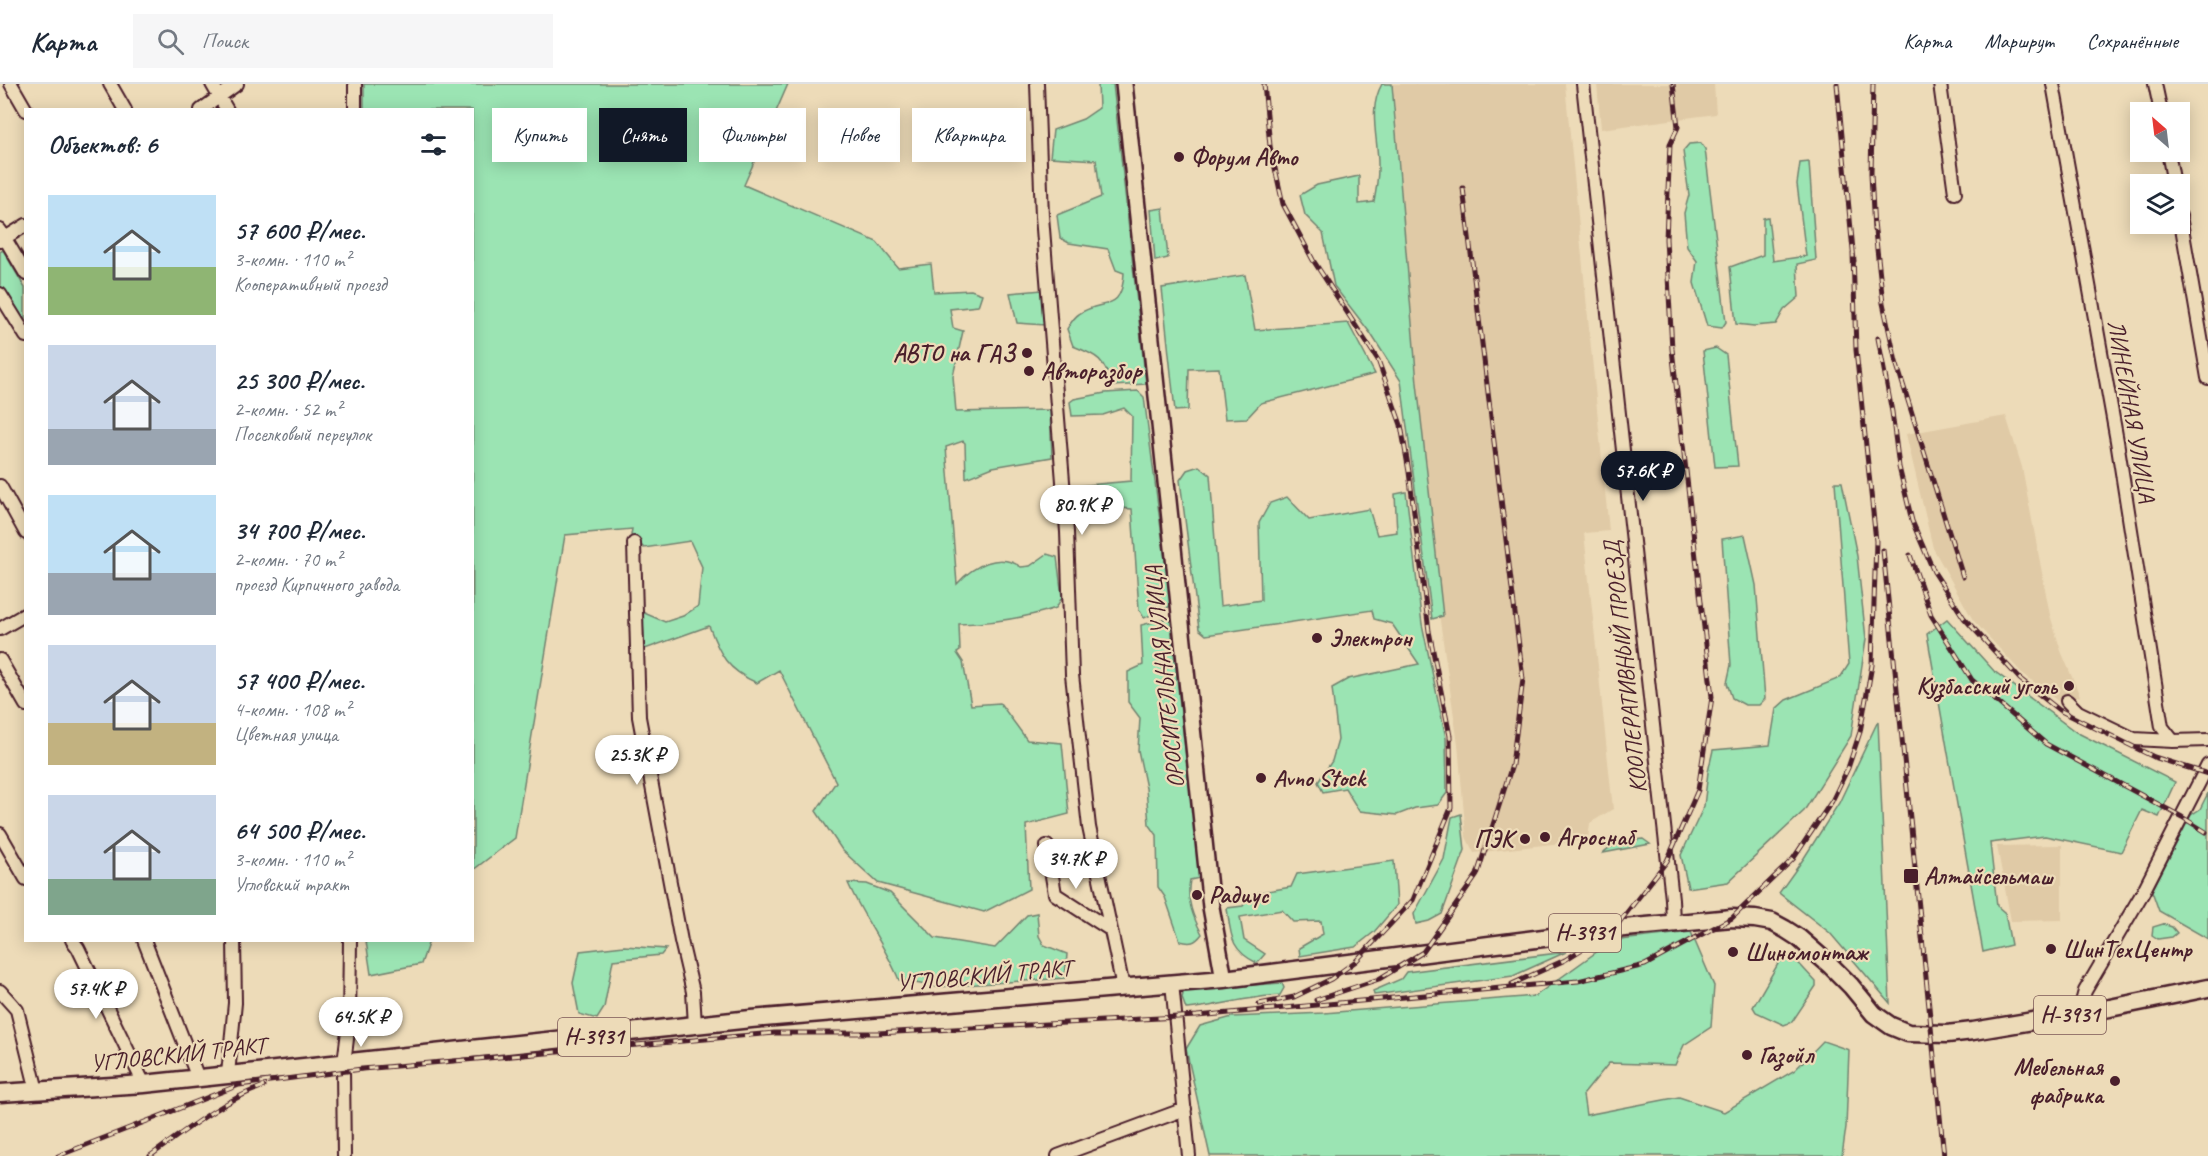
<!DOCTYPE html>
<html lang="ru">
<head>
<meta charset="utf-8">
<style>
  :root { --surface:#fff; --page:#f6f6f7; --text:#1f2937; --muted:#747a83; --line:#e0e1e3; --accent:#111827 }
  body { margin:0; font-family:Caveat,sans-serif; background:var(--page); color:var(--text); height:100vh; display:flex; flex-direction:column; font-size:22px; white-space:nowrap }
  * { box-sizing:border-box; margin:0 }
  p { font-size:20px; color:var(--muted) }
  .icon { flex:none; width:33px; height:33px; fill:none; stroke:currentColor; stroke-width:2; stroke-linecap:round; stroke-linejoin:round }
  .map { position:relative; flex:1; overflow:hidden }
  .side { position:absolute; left:24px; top:24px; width:450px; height:834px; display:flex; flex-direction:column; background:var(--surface); border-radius:0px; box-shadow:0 3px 15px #0003 }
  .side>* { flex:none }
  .banner { position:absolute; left:492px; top:24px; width:570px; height:54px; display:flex; gap:12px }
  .needle { width:39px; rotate:332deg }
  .controls { position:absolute; left:2130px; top:18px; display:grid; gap:12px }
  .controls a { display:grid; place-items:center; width:60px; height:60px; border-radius:0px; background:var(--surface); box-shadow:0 3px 15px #0003; font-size:30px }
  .price { position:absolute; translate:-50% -51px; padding:0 14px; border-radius:21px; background:#fff; color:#222; font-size:20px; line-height:39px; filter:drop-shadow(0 2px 3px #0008) }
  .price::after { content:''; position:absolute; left:50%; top:36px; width:18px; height:14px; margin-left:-9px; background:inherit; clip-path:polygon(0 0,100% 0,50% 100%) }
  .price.on { background:var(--accent); color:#fff }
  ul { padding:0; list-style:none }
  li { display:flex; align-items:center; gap:18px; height:150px; padding:0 24px }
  li span { display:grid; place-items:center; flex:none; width:168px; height:120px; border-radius:0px; color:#555 }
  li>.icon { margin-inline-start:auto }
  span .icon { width:72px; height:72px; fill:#fffc; stroke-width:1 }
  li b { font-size:26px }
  h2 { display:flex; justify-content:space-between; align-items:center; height:72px; padding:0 24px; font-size:26px }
  .chip { padding:0 21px; border-radius:0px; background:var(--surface); box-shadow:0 3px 15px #0003; font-size:21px; line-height:54px }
  .chip.on { background:var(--accent); color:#fff }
  header { display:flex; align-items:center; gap:36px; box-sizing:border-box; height:84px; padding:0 30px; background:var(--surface); border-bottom:2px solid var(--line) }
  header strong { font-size:28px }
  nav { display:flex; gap:33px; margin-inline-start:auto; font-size:21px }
  .search { width:420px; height:54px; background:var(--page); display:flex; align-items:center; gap:15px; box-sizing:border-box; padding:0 21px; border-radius:0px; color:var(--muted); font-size:22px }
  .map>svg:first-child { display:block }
  .built { fill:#e0caa6 }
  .green { fill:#9be4b3; stroke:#72826f; stroke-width:1.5 }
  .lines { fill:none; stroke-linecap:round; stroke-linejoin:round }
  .minor-casing { stroke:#4a1f2b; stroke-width:16 }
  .major-casing { stroke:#4a1f2b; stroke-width:20 }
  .highway-casing { stroke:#4a1f2b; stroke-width:21 }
  .minor { stroke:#eddbb8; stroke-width:12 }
  .major { stroke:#eddbb8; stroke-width:15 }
  .highway { stroke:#eddbb8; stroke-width:16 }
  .rail-casing { stroke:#4a1f2b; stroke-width:5 }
  .rail { stroke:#eddbb8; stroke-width:3; stroke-dasharray:9; stroke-linecap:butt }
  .poi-dot { fill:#4a1f2b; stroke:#eddbb8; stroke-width:2 }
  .labels { text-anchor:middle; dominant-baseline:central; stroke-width:4.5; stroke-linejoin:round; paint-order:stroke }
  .shield { fill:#eddbb8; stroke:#7b5755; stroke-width:1.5 }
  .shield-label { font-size:22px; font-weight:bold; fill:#4a1f2b }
  .poi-label { font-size:24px; font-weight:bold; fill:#4a1f2b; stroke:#eddbb8; text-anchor:start }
  .street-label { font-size:24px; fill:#4a1f2b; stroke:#eddbb8 }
</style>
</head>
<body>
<header>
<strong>Карта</strong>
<div class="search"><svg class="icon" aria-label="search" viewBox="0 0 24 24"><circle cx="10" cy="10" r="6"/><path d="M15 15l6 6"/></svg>Поиск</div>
<nav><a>Карта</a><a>Маршрут</a><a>Сохранённые</a></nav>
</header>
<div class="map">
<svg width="2208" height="1072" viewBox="0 0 2208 1072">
  <rect width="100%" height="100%" fill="#eddbb8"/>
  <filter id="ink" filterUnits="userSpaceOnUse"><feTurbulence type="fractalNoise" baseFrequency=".0167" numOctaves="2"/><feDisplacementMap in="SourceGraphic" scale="12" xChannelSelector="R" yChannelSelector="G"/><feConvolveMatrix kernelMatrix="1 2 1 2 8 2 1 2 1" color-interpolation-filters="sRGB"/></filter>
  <g filter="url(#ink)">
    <path class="built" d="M1393 0H1565L1609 447 1584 449 1613 725 1590 739 1588 756 1474 769 1466 753 1458 660 1432 482Z
      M1597 0H1714L1716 30 1601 45Z
      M2006 332 2022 383 2050 531 2061 567 2080 612 2067 617 2064 622 2021 588 1973 536 1933 464 1906 350Z
      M2062 761V836L2011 837 1997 762Z"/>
    <path class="green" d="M364 0H788L744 101 877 158 898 184 931 180 934 208 971 206 982 210 978 222 950 225 953 244 963 247 953 292 956 328 1050 326 1052 373 993 383 966 394 965 359 963 357 946 363 957 500C973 482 999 467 1021 483L1030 482 1047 470 1057 473 1062 513 1056 524C1025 534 992 539 959 540L960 567 957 569 963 578 971 621 1000 619 1027 656 1062 659 1069 730 1026 741 1029 805 984 828 878 799 842 766 816 727 836 698 779 586 757 599C727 586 720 571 709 542L645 565 642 528 665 538 683 532 698 522 702 483 690 457 644 464 631 451 632 445 565 451 515 754 473 786 472 26H364Z
      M1098 0H1113L1146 300 1112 302C1104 275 1099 272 1073 262L1067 245C1070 240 1074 233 1079 230 1102 214 1122 230 1124 189L1116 186 1108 165 1069 159 1060 154 1057 131 1101 113 1096 76 1050 73 1053 46 1083 35 1099 24Z
      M1382 0H1392L1417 299 1443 532 1432 535 1401 297 1371 250 1334 202 1323 149 1305 131 1300 111 1317 101 1359 92V120L1374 118C1376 107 1378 95 1378 84 1379 56 1367 26 1382 0Z
      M1701 59 1705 65 1726 238 1722 244 1707 242 1694 199 1697 177 1687 163 1684 129 1689 111 1683 67 1689 60Z
      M1809 78 1816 176 1797 180 1799 213 1784 226 1776 240 1754 242 1736 240 1730 183 1763 171V134L1768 133 1773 177 1806 172 1797 100 1800 79Z
      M1163 124 1168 174 1155 177 1151 126Z
      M3 166 25 204V242L0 201V168Z
      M1245 191 1255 246 1348 239 1375 290 1261 319 1247 334 1225 335 1219 284 1189 285 1188 326 1175 327 1162 204Z
      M1042 206 1045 241 1017 239 1010 209Z
      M1716 264 1726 271 1738 382 1715 383 1703 267Z
      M1138 307 1144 313 1171 522 1144 534 1139 525 1132 425 1077 421 1076 402 1131 397 1132 332 1124 324 1103 331 1072 332 1070 318 1074 315 1105 309Z
      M1199 382 1210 391 1220 522 1261 516 1259 439 1270 419 1287 413 1309 436 1369 425 1377 451 1397 448 1395 410 1406 408 1422 540 1446 654 1447 709 1438 721 1415 724 1397 731 1359 727 1345 704 1323 708 1318 698 1332 677 1338 656 1332 604 1348 595 1419 580 1392 540 1374 535 1372 526 1206 551 1199 545 1180 396 1187 386Z
      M1835 398H1842L1857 472 1866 555 1851 652 1804 727 1728 798 1688 804 1681 771 1704 722 1708 688 1713 666 1770 661 1776 625 1786 616 1840 594 1849 580Z
      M1745 451 1756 501 1765 615 1759 621H1745L1732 614 1727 599 1731 581 1722 455Z
      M1170 534 1200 794 1190 796C1186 816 1193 833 1202 850 1195 859 1191 860 1180 857L1165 813 1158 803 1157 751 1149 740 1146 704 1138 666 1140 634 1128 618V588L1143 581 1141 541Z
      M1947 535 1994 587 2076 648 2175 698 2159 733 2142 726 2121 768 2045 752 1990 759 1997 822 2005 829 2011 861 1983 868 1927 550Z
      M1878 637 1890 919 1830 849 1779 809 1804 774 1839 719Z
      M2208 709V855L2159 827 2152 807 2191 731 2200 725Z
      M1461 730 1465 766 1442 830 1429 837 1416 840 1414 830 1444 775 1452 733Z
      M1643 755 1650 760 1603 769C1612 759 1630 756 1643 755Z
      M1394 777 1397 821 1374 848 1355 863 1300 872 1299 864 1323 850 1321 837 1293 838 1282 826 1240 833 1244 856 1265 870 1257 879C1230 866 1231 851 1227 824L1243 822 1250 810 1291 803 1297 790Z
      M848 799 867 800 890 809 935 854 995 864 1027 831 1037 829 1039 852 1044 861 1067 870 1065 894 937 903 899 896C885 862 863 833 848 799Z
      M2163 840 2172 843 2177 849 2172 853 2158 855 2152 851 2153 843Z
      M1691 848 1714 902 1711 943 1684 961 1675 981 1609 979 1583 1011 1586 1031 1679 1013 1724 1028 1795 986 1823 957 1849 966 1846 1043 1842 1072H1210L1186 965 1200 942 1232 933 1324 929 1535 912 1612 857Z
      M366 857V856L429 857 421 880 371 890Z
      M624 862 666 865 661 871 613 876 604 924 597 935 579 930 573 899 580 867Z
      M1566 868 1513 892 1374 911 1373 907 1401 895 1406 888Z
      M1792 872 1816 898V902L1792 938 1784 941 1756 928 1753 923 1779 878Z
      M1282 899 1284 904 1280 911C1248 913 1217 922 1186 925L1182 914 1185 901 1209 904Z"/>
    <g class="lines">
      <g class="minor-casing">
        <path id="minor" d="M11 0 26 26
          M110 0 125 26
          M212 0 227 26
          M1037 0 1042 132 1067 448 1072 591 1089 743 1123 903
          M1583 0 1672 815 1673 838
          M1940 0 1955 109
          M2053 0 2117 357 2162 643 2173 657
          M2155 0 2161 28
          M201 26 237 0
          M355 26V0
          M2168 68 2174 100
          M2180 132 2208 294
          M0 146 26 190
          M0 157 26 141
          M0 210 26 252
          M0 402 26 449
          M634 459 639 633 681 857 693 908 695 941
          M0 545 26 530
          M0 576 26 621
          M2067 617 2078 628 2134 655 2173 657 2208 656
          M0 750 26 795
          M1047 762 1055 810 1111 846
          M72 856 78 864 144 1000
          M144 856 198 994
          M1172 899 1189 1072
          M0 907 17 926 37 1007
          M2079 929 2085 907 2142 810 2208 681
          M228 990 235 919 234 856
          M344 1072 343 987 349 939 350 856
          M1058 1072 1185 1025"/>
      </g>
      <g class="major-casing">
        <path id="major" d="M1124 0 1211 823 1224 895"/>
      </g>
      <g class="highway-casing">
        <path id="highway" d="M0 1009 144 1000 751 935 1224 895 1614 845 1732 834 1755 835 1772 838 1785 845 1799 854 1831 882 1851 902 1874 930 1891 942 1908 949 1947 950 1973 947 2110 924 2208 904"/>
      </g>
      <use href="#minor" class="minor"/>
      <use href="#major" class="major"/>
      <use href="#highway" class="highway"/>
      <g class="rail-casing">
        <path id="rail" d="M1837 0 1854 177
          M1873 0 1871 89 1874 146
          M1874 138 1883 219 1896 278 1963 493
          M1878 254 1892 328 1899 383 1912 437 1934 488 1964 534 2020 595 2059 626 2154 673 2208 690
          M1883 466 1944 1072
          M1910 471 1931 531 1972 596 2046 660 2182 733 2206 748
          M1512 900 1565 876 1614 845 1667 777 1698 706 1712 613 1672 265 1666 155 1670 60 1678 43 1673 0
          M1316 916 1379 895 1423 868 1477 791 1512 681 1523 595 1463 104
          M1259 920 1294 913 1331 895 1356 877 1413 816 1451 724 1450 652 1429 547 1409 388 1401 341 1378 276 1313 176 1283 120 1270 62 1264 0
          M58 1072 239 1001 362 985 775 949H877L1197 932 1578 897 1645 881 1732 834 1793 775 1832 717 1848 684 1860 648 1872 581 1876 457 1856 266 1853 169
          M150 1072C186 1046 222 1017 264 1002"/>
      </g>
      <use href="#rail" class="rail"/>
    </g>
  </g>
  <g class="poi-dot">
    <circle cx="1179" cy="73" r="6"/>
    <circle cx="1027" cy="269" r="6"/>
    <circle cx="1029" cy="287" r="6"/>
    <circle cx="1317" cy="554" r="6"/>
    <circle cx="2069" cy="602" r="6"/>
    <circle cx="1261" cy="694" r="6"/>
    <circle cx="1545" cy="753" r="6"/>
    <circle cx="1525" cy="755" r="6"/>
    <rect x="1903" y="784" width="16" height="16" rx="3"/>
    <circle cx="1197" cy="811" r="6"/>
    <circle cx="2051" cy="865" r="6"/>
    <circle cx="1733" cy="868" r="6"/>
    <circle cx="1747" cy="971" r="6"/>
    <circle cx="2115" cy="997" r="6"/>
  </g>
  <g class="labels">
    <g class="shield">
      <rect x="1549" y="830" width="72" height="38" rx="4.5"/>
      <rect x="2034" y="912" width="72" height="38" rx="4.5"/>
      <rect x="558" y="934" width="72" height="38" rx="4.5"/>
    </g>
    <g class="shield-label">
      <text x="1585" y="849">Н-3931</text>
      <text x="2070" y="931">Н-3931</text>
      <text x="594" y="953">Н-3931</text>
    </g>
    <g class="poi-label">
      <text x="1191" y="73">Форум Авто</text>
      <text x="1015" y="269" text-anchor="end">АВТО на ГАЗ</text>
      <text x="1041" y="287">Авторазбор</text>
      <text x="1329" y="554">Электрон</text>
      <text x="2057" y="602" text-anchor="end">Кузбасский уголь</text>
      <text x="1273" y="694">Avno Stoсk</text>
      <text x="1557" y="753">Агроснаб</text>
      <text x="1513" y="755" text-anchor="end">ПЭК</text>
      <text x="1924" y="792">Алтайсельмаш</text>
      <text x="1209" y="811">Радиус</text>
      <text x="2063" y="865">ШинТехЦентр</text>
      <text x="1745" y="868">Шиномонтаж</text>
      <text x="1759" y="971">Газойл</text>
      <text x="2103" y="983" text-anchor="end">Мебельная<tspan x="2103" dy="28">фабрика</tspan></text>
    </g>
    <g class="street-label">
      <text transform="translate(2132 327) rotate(80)">ЛИНЕЙНАЯ УЛИЦА</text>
      <text transform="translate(1625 583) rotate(-96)">КООПЕРАТИВНЫЙ ПРОЕЗД</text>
      <text transform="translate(1164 593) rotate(-96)">ОРОСИТЕЛЬНАЯ УЛИЦА</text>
      <text transform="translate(984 891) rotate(-5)">УГЛОВСКИЙ ТРАКТ</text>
      <text transform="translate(178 970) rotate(-6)">УГЛОВСКИЙ ТРАКТ</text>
    </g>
  </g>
</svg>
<div class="controls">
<a><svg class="needle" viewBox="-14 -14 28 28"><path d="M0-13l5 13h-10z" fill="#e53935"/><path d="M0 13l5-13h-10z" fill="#747a83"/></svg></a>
<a><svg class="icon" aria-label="layers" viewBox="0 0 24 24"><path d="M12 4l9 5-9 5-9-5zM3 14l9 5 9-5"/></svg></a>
</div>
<b class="price on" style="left:1643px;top:418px">57.6K ₽</b>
<b class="price" style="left:1082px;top:452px">80.9K ₽</b>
<b class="price" style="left:637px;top:702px">25.3K ₽</b>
<b class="price" style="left:1076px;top:806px">34.7K ₽</b>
<b class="price" style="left:96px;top:936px">57.4K ₽</b>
<b class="price" style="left:361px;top:964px">64.5K ₽</b>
<div class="banner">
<a class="chip">Купить</a>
<a class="chip on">Снять</a>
<a class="chip">Фильтры</a>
<a class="chip">Новое</a>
<a class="chip">Квартира</a>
</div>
<section class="side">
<h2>Объектов: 6<svg class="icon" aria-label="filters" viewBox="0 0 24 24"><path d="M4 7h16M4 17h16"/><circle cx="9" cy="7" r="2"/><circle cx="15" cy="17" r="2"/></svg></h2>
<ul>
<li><span style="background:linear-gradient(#bfe0f5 60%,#8fb573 0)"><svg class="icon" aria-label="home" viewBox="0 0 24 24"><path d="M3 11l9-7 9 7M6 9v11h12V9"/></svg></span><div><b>57 600 ₽/мес.</b><p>3-комн. · 110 m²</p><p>Кооперативный проезд</p></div></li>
<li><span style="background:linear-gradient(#c9d6e8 70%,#9aa5b1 0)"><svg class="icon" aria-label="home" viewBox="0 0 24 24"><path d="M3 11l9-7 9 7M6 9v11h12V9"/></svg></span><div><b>25 300 ₽/мес.</b><p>2-комн. · 52 m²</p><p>Поселковый переулок</p></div></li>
<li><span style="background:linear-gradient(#bfe0f5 65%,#9aa5b1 0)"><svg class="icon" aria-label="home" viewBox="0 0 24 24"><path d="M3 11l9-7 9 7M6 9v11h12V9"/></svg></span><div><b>34 700 ₽/мес.</b><p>2-комн. · 70 m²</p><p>проезд Кирпичного завода</p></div></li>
<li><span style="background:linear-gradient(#c9d6e8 65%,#c2b280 0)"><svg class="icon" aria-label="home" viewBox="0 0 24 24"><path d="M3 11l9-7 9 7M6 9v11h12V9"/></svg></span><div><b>57 400 ₽/мес.</b><p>4-комн. · 108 m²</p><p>Цветная улица</p></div></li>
<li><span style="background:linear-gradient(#c9d6e8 70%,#7fa58c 0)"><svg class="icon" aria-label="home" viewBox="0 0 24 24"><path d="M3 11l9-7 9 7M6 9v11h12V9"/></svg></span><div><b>64 500 ₽/мес.</b><p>3-комн. · 110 m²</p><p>Угловский тракт</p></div></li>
</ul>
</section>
</div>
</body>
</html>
